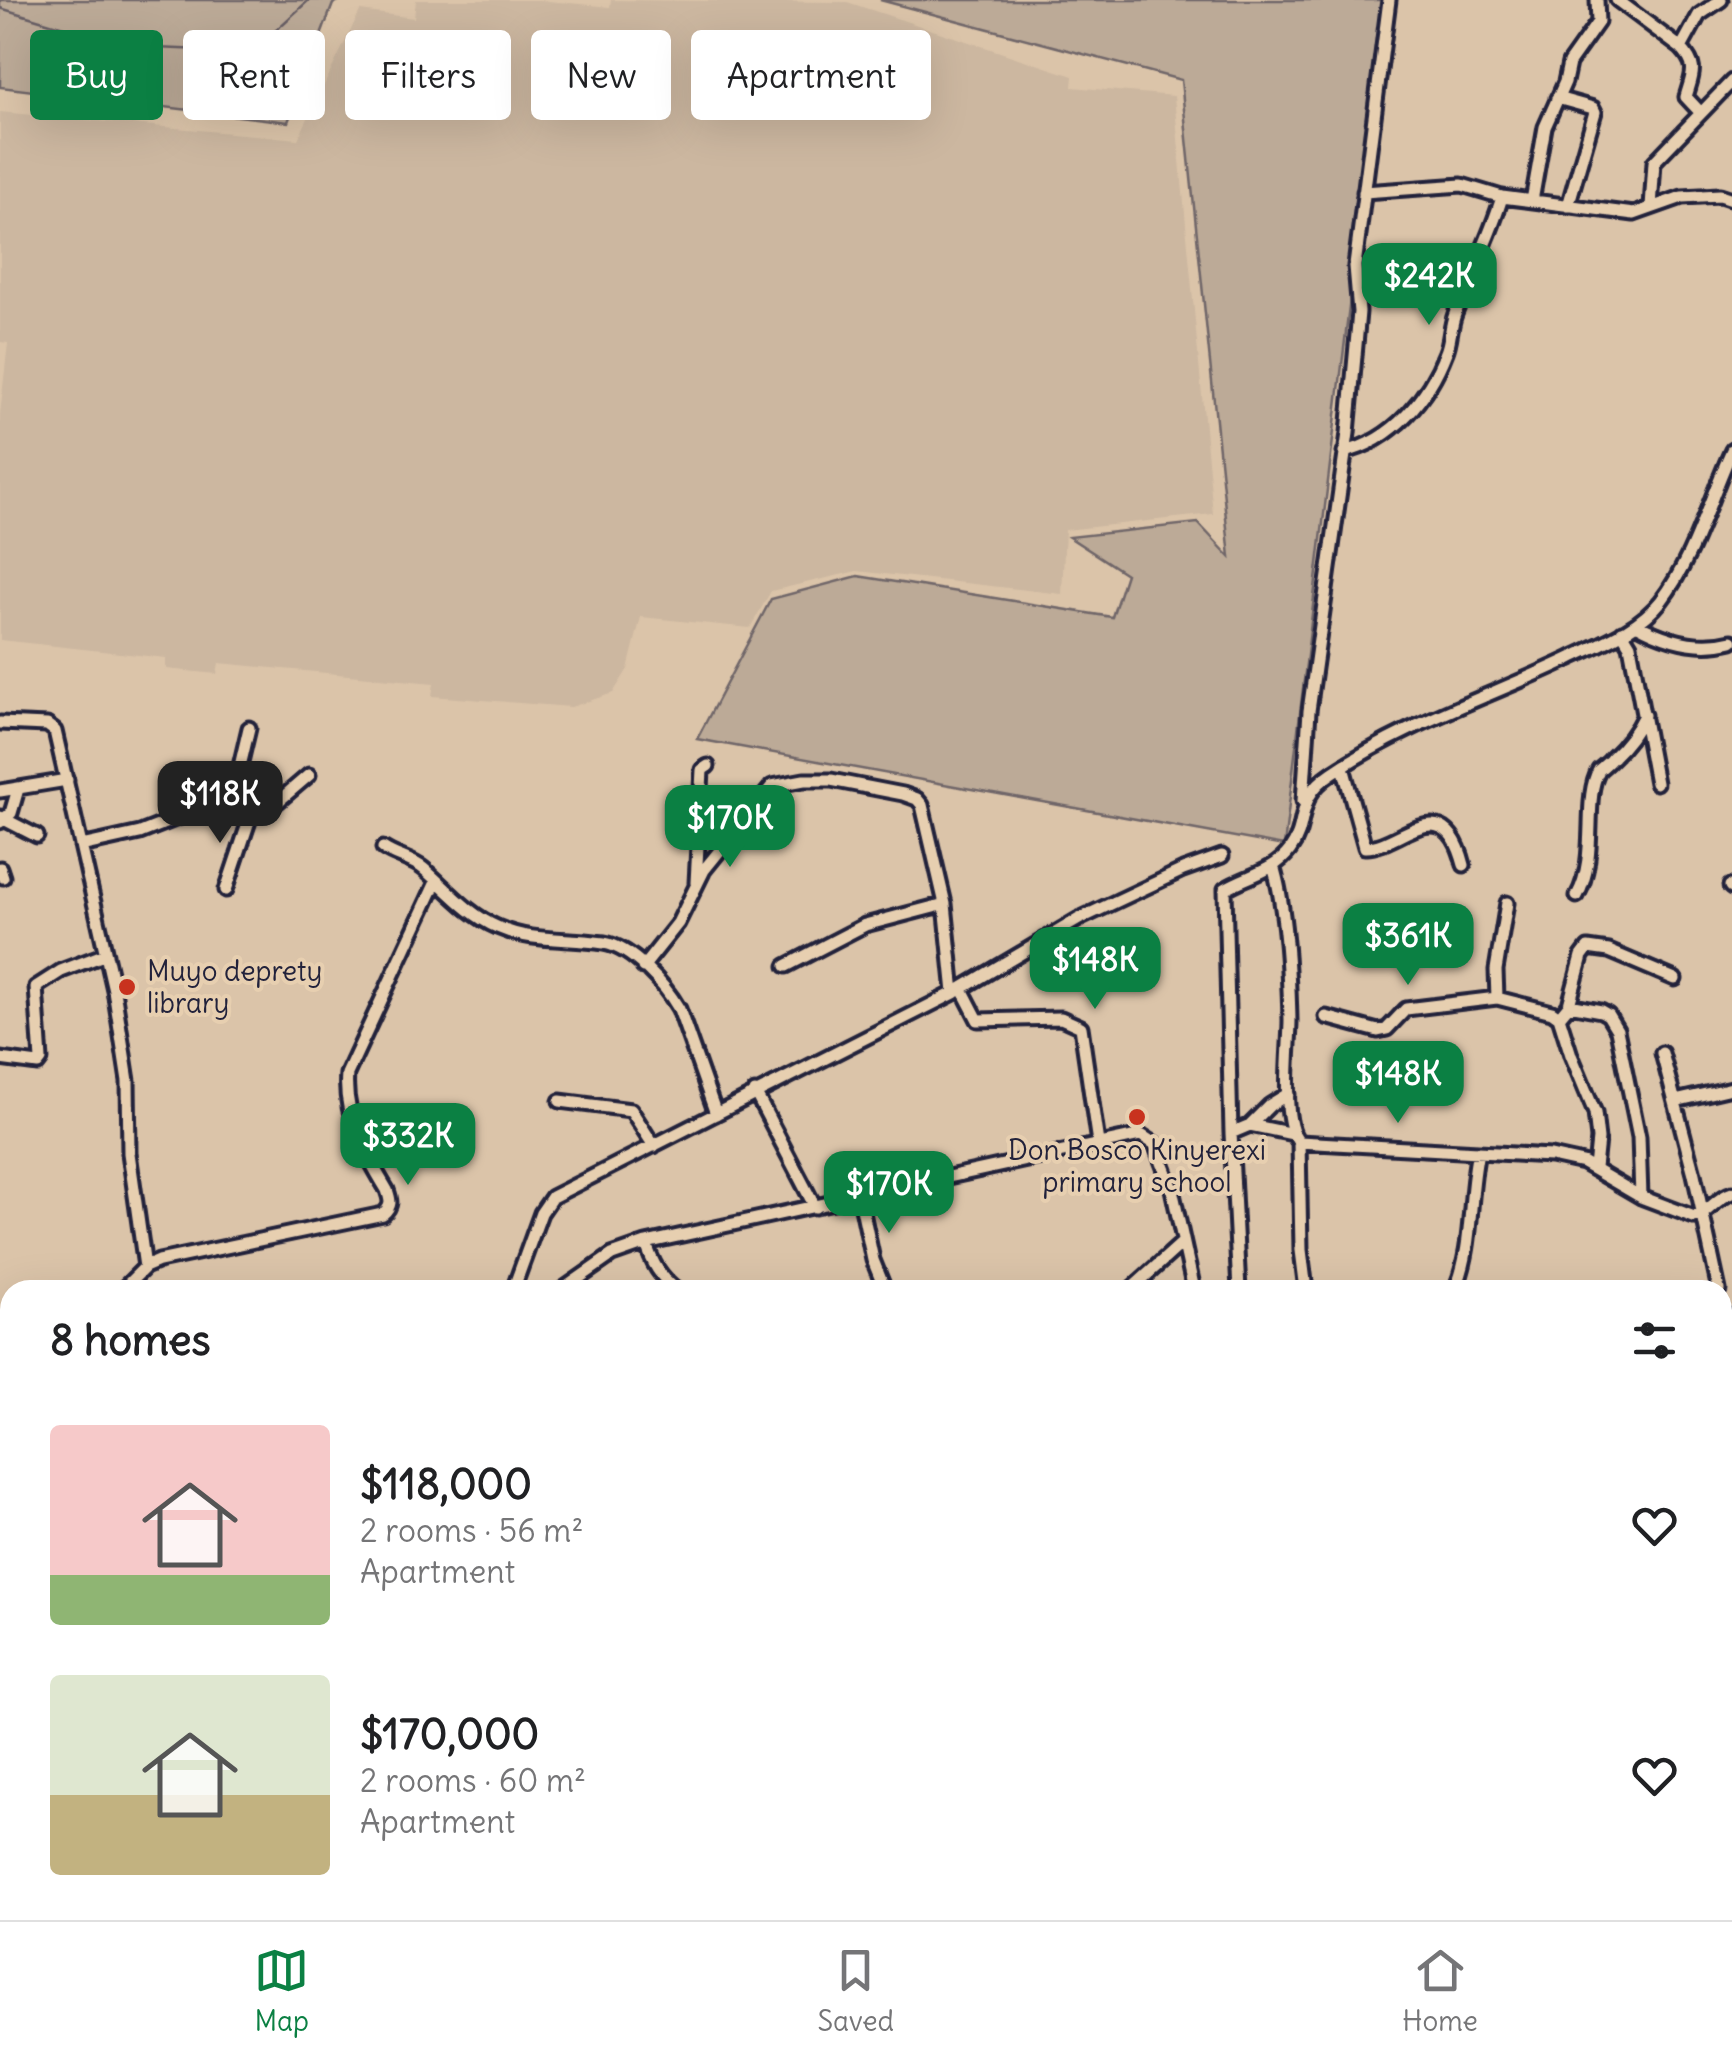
<!DOCTYPE html>
<html lang="en">
<head>
<meta charset="utf-8">
<style>
  :root { --surface:#fff; --page:#f6f6f6; --text:#202124; --muted:#757577; --line:#e0e0e0; --accent:#0b8043 }
  body { margin:0; font-family:Delius,sans-serif; background:var(--page); color:var(--text); height:100vh; display:flex; flex-direction:column; font-size:38px; white-space:nowrap }
  * { box-sizing:border-box; margin:0 }
  p { font-size:32px; color:var(--muted) }
  .icon { flex:none; width:55px; height:55px; fill:none; stroke:currentColor; stroke-width:2; stroke-linecap:round; stroke-linejoin:round }
  .map { position:relative; flex:1; overflow:hidden }
  .side { position:absolute; left:0px; top:1280px; width:1732px; height:640px; display:flex; flex-direction:column; background:var(--surface); border-radius:30px 30px 0 0; box-shadow:0 10px 40px #0002 }
  .side>* { flex:none }
  .top-card { position:absolute; left:30px; top:30px; width:1000px; height:90px; display:flex; gap:20px }
  .price { position:absolute; translate:-50% -85px; padding:0 22px; border-radius:20px; background:var(--accent); color:#fff; font-size:32px; line-height:65px; filter:drop-shadow(0 2px 5px #0008) }
  .price::after { content:''; position:absolute; left:50%; top:60px; width:30px; height:22px; margin-left:-15px; background:inherit; clip-path:polygon(0 0,100% 0,50% 100%) }
  .price.current { background:#222; color:#fff }
  ul { padding:0; list-style:none }
  li { display:flex; align-items:center; gap:30px; height:250px; padding:0 50px }
  li span { display:grid; place-items:center; flex:none; width:280px; height:200px; border-radius:10px; color:#555 }
  li>.icon { margin-inline-start:auto }
  span .icon { width:120px; height:120px; fill:#fffc; stroke-width:1 }
  li b { font-size:42px }
  h2 { display:flex; justify-content:space-between; align-items:center; height:120px; padding:0 50px; font-size:42px }
  .tag { padding:0 35px; border-radius:10px; background:var(--surface); box-shadow:0 10px 40px #0002; font-size:35px; line-height:90px }
  .tag.current { background:var(--accent); color:#fff }
  .tab-bar { display:flex; justify-content:space-around; align-items:center; height:140px; border-top:2px solid var(--line); background:var(--surface); font-size:28px; color:var(--muted) }
  .tab-bar a { display:grid; justify-items:center; gap:5px }
  .tab-bar .current { color:var(--accent) }
  .map>svg:first-child { display:block }
  .built { fill:#ccb7a0 }
  .green { fill:#bcaa97; stroke:#6f6669; stroke-width:2.5 }
  .lines { fill:none; stroke-linecap:round; stroke-linejoin:round }
  .stream { stroke:#685f65; stroke-width:2.5 }
  .minor-casing { stroke:#22223b; stroke-width:19 }
  .minor { stroke:#e7cfb0; stroke-width:11 }
  .poi-dot { fill:#c8321e; stroke:#e7cfb0; stroke-width:4 }
  .labels { text-anchor:middle; dominant-baseline:central; stroke-width:8; stroke-linejoin:round; paint-order:stroke }
  .poi-label { font-size:28px; fill:#22223b; stroke:#e7cfb0; text-anchor:start }
</style>
</head>
<body>
<div class="map">
<svg width="1732" height="1920" viewBox="0 0 1732 1920">
  <rect width="100%" height="100%" fill="#dbc4a9"/>
  <filter id="ink" filterUnits="userSpaceOnUse"><feTurbulence type="fractalNoise" baseFrequency=".01" numOctaves="2"/><feDisplacementMap in="SourceGraphic" scale="20" xChannelSelector="R" yChannelSelector="G"/><feConvolveMatrix kernelMatrix="1 2 1 2 8 2 1 2 1" color-interpolation-filters="sRGB"/></filter>
  <g filter="url(#ink)">
    <path class="built" d="M416 0H538L610 7 611 0 847 2 1073 76 1072 87 1174 96 1213 514 1065 530 1062 594 857 571 771 591 750 628 641 617 628 669 613 693 571 707 432 696 434 683 219 663 217 674 166 669V658L0 640V414L8 343 0 342V112L298 139 360 11 414 18Z"/>
    <path class="green" d="M0 0H341L333 4 288 122 0 87Z
      M880 0H1386L1284 846 697 739 771 599 858 576 1112 617 1126 574 1069 537 1198 523 1230 557 1181 80Z"/>
    <g class="lines">
      <path class="stream" d="M0 8 131 47 252 52 309 0"/>
      <g class="minor-casing">
        <path id="minor" d="M1617 0 1681 48
          M1557 98 1593 108 1595 112 1568 206
          M1700 112 1686 97C1692 75 1699 67 1681 48L1699 15 1721 0
          M1364 192 1462 185 1502 197 1634 214 1682 197 1720 195 1732 199
          M1532 201 1545 127 1565 82 1569 63 1598 22 1597 0
          M1651 207 1654 162 1732 81
          M1344 452C1393 441 1429 397 1446 352 1451 340 1450 327 1455 314 1470 275 1490 238 1502 197
          M1636 624C1665 640 1698 650 1732 641
          M1622 632 1630 645 1656 783
          M0 723 47 725 55 731 114 990 128 1081 129 1153 145 1267
          M1343 767 1365 847C1399 849 1444 786 1464 865
          M0 791 67 780
          M1303 801 1309 711 1348 433 1359 312 1355 266 1389 0
          M229 813 249 728
          M0 817 37 836
          M0 822 11 813 18 789
          M81 846 140 833 188 814H254L275 804 309 775
          M383 848C396 857 412 859 424 869 447 889 469 915 497 927 533 943 567 937 604 943 633 948 665 985 679 1009L716 1114
          M1273 866C1286 908 1289 976 1290 1020 1290 1049 1280 1122 1299 1142L1551 1156 1583 1163 1641 1197 1694 1217C1707 1215 1715 1198 1732 1193
          M0 868 3 877
          M696 883 702 770 708 766
          M1730 886 1732 888
          M226 890 251 815
          M1577 896C1599 856 1582 800 1599 770 1601 768 1609 762 1611 759 1625 746 1636 732 1644 715
          M1507 903 1496 970 1497 998 1552 1012 1559 1017 1571 1055 1595 1113 1598 1139 1595 1168
          M786 966 865 925 945 904
          M643 967 678 923 704 870 772 786 804 780H831L903 794 917 799 922 805 945 904 954 993
          M962 989 978 1020 1061 1018 1081 1027 1098 1143
          M1569 1005 1582 956 1588 948 1609 951 1675 979
          M1326 1017 1378 1031 1387 1029 1406 1009 1497 998
          M1559 1017 1569 1005 1601 1011 1608 1015 1617 1030 1639 1137 1641 1197
          M1662 1053 1694 1174 1719 1290
          M0 1059 38 1064 41 1060 36 987 61 971 106 954
          M755 1092 815 1207
          M560 1101 631 1110 654 1146
          M1675 1101 1732 1088
          M1250 1125 1270 1105 1288 1094
          M1231 1133 1250 1125 1293 1134
          M1299 1142 1301 1250 1306 1290
          M860 1198 873 1260 885 1290
          M646 1243C652 1263 660 1277 677 1290
          M122 1290 145 1267 159 1261 383 1214C392 1206 391 1201 387 1190 366 1155 343 1116 347 1074L436 882
          M513 1290 541 1213 552 1197 954 993 1079 919 1183 870 1222 856
          M562 1290 612 1255 646 1243 1141 1135 1155 1144 1172 1189 1194 1290
          M1130 1290 1182 1243
          M1239 1290 1231 1133 1225 889C1246 876 1274 872 1290 850 1310 822 1293 799 1332 773 1406 723 1492 696 1571 658 1602 643 1639 629 1661 601 1693 560 1710 497 1732 450
          M1455 1290C1474 1246 1468 1198 1478 1152
          M1722 1309 1732 1343
          M0 1394 10 1395
          M0 1418 10 1405
          M1722 1426 1732 1406
          M0 1519 10 1526
          M1722 1630 1732 1636
          M1722 1791 1732 1797
          M52 1910 53 1920
          M687 1910 688 1920
          M802 1910 803 1920
          M1101 1910 1123 1920
          M1349 1910 1350 1920
          M1385 1910 1418 1920
          M1604 1910 1620 1920
          M0 1912 29 1920
          M198 1920 202 1910
          M408 1920 410 1910"/>
      </g>
      <use href="#minor" class="minor"/>
    </g>
  </g>
  <g class="poi-dot">
    <circle cx="127" cy="987" r="10"/>
    <circle cx="1137" cy="1117" r="10"/>
  </g>
  <g class="labels">
    <g class="poi-label">
      <text x="147" y="971">Muyo deprety<tspan x="147" dy="32">library</tspan></text>
      <text x="1137" y="1150" text-anchor="middle">Don Bosco Kinyerexi<tspan x="1137" dy="32">primary school</tspan></text>
    </g>
  </g>
</svg>
<b class="price" style="left:1429px;top:328px">$242K</b>
<b class="price current" style="left:220px;top:846px">$118K</b>
<b class="price" style="left:730px;top:870px">$170K</b>
<b class="price" style="left:1408px;top:988px">$361K</b>
<b class="price" style="left:1095px;top:1012px">$148K</b>
<b class="price" style="left:1398px;top:1126px">$148K</b>
<b class="price" style="left:408px;top:1188px">$332K</b>
<b class="price" style="left:889px;top:1236px">$170K</b>
<div class="top-card">
<a class="tag current">Buy</a>
<a class="tag">Rent</a>
<a class="tag">Filters</a>
<a class="tag">New</a>
<a class="tag">Apartment</a>
</div>
<section class="side">
<h2>8 homes<svg class="icon" aria-label="filters" viewBox="0 0 24 24"><path d="M4 7h16M4 17h16"/><circle cx="9" cy="7" r="2"/><circle cx="15" cy="17" r="2"/></svg></h2>
<ul>
<li><span style="background:linear-gradient(#f6c9c9 75%,#8fb573 0)"><svg class="icon" aria-label="home" viewBox="0 0 24 24"><path d="M3 11l9-7 9 7M6 9v11h12V9"/></svg></span><div><b>$118,000</b><p>2 rooms · 56 m²</p><p>Apartment</p></div><svg class="icon" aria-label="heart" viewBox="0 0 24 24"><path d="M12 20l-8-8c-3-5 5-10 8-4 3-6 11-1 8 4z"/></svg></li>
<li><span style="background:linear-gradient(#dfe7d0 60%,#c2b280 0)"><svg class="icon" aria-label="home" viewBox="0 0 24 24"><path d="M3 11l9-7 9 7M6 9v11h12V9"/></svg></span><div><b>$170,000</b><p>2 rooms · 60 m²</p><p>Apartment</p></div><svg class="icon" aria-label="heart" viewBox="0 0 24 24"><path d="M12 20l-8-8c-3-5 5-10 8-4 3-6 11-1 8 4z"/></svg></li>
</ul>
</section>
</div>
<nav class="tab-bar">
<a class="current"><svg class="icon" aria-label="map" viewBox="0 0 24 24"><path d="M3 6l6-2 6 2 6-2v14l-6 2-6-2-6 2zM9 4v14M15 6v14"/></svg>Map</a>
<a><svg class="icon" aria-label="saved" viewBox="0 0 24 24"><path d="M7 4h10v16l-5-4-5 4z"/></svg>Saved</a>
<a><svg class="icon" aria-label="home" viewBox="0 0 24 24"><path d="M3 11l9-7 9 7M6 9v11h12V9"/></svg>Home</a>
</nav>
</body>
</html>
